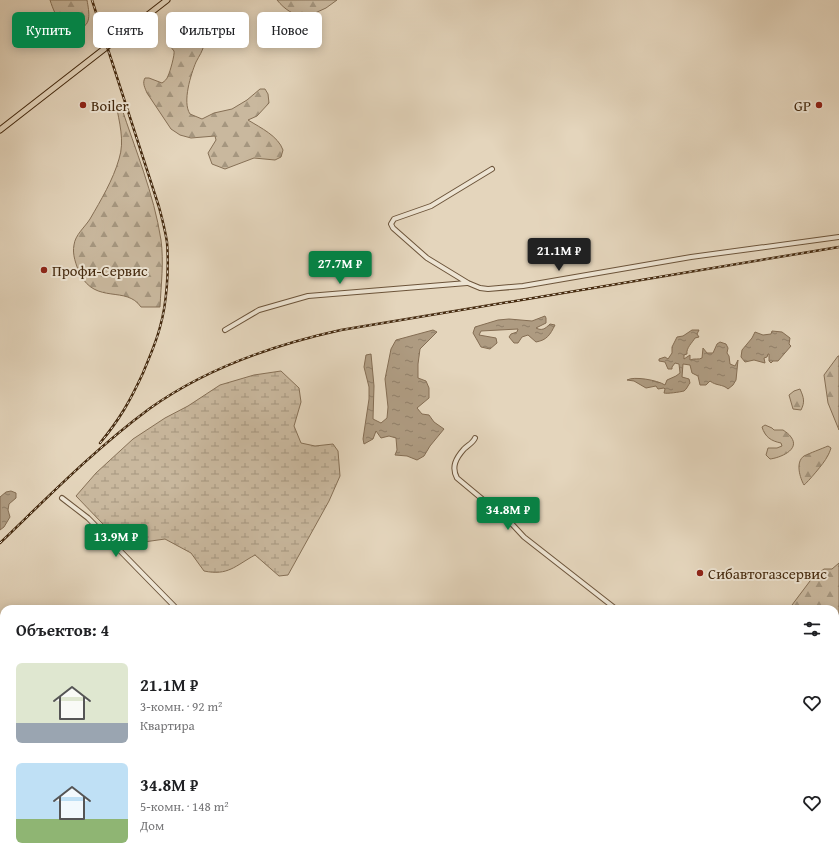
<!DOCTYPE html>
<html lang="ru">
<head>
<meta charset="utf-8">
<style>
  :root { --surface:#fff; --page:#f2f2f2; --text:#202124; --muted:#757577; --accent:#0b8043 }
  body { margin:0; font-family:"Gentium Book Plus",serif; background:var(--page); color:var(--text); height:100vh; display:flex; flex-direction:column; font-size:15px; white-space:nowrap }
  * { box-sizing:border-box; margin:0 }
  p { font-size:13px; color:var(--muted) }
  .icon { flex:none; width:22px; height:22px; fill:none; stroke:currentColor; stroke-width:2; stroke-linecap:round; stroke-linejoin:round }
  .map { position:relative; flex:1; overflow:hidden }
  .sheet { position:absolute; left:0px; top:605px; width:839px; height:256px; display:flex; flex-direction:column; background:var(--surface); border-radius:12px 12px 0 0; box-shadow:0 2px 10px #0003 }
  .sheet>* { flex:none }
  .guide { position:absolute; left:12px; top:12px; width:400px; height:36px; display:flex; gap:8px }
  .price { position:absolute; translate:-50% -34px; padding:0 9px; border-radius:4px; background:var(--accent); color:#fff; font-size:13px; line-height:26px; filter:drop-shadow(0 1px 2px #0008) }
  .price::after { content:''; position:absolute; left:50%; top:24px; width:12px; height:9px; margin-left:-6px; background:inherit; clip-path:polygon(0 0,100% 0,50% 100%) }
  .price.selected { background:#222; color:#fff }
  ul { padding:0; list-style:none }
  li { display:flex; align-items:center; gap:12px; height:100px; padding:0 16px }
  li span { display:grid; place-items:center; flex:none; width:112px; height:80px; border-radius:6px; color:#555 }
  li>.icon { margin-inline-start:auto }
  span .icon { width:48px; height:48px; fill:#fffc; stroke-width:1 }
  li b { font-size:17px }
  h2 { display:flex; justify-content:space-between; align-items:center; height:48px; padding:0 16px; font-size:17px }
  .pill { padding:0 14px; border-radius:6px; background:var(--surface); box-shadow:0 2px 10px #0003; font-size:14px; line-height:36px }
  .pill.selected { background:var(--accent); color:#fff }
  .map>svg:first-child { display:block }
  .forest { fill:url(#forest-firs); stroke:#867056 }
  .wetland { fill:url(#wetland-marsh); stroke:#867056 }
  .water { fill:url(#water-ripples); stroke:#846d53 }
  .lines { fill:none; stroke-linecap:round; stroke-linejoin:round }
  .minor-casing { stroke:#6c543a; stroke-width:6 }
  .major-casing { stroke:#44290e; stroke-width:7 }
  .minor { stroke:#ede4d3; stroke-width:4 }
  .major { stroke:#e4d5bc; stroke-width:5 }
  .rail-casing { stroke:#44290e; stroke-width:2.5 }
  .rail { stroke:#ede4d3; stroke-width:1; stroke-dasharray:3; stroke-linecap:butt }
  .poi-dot { fill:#8f2418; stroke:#ede4d3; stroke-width:1.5 }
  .labels { text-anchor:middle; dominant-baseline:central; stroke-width:4; stroke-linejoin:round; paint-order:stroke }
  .poi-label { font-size:15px; fill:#44290e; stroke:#ede4d3; text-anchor:start }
</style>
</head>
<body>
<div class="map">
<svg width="839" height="861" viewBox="0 0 839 861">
  <defs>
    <pattern id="forest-firs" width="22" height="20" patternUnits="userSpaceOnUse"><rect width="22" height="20" fill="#c9b89e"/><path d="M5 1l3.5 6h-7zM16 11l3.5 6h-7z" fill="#a5967f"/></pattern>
    <pattern id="wetland-marsh" width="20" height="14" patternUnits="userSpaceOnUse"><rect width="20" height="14" fill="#c9b89e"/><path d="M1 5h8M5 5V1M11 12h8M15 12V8" fill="none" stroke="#a5967f"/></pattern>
    <pattern id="water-ripples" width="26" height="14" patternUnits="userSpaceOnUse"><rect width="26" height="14" fill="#ae9b81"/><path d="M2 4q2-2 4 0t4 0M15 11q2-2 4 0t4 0" fill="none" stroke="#8f7e68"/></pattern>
  </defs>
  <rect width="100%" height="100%" fill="#e4d5bc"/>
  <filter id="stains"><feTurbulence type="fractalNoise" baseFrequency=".005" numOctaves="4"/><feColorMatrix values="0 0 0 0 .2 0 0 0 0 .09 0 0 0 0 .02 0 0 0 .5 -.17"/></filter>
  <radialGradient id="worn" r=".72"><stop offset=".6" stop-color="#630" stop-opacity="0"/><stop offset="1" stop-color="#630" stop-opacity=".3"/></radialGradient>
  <path class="forest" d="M50 0H87C89 12 93 29 75 28 71 28 67 26 64 24 56 18 53 9 50 0Z
    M277 0H337L326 8 304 18C293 14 285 10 277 0Z
    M177 21H183L204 44C203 51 199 56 196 62 191 74 182 102 190 114L202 119 214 113 232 109 247 100 260 89H265L268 94 269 103 257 116 248 120C261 128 278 136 283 150L281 157 275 160 254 158 225 169 212 164 208 153 216 140 215 136 191 138 180 135 171 129 147 93C145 88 142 83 145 78H149L162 83C165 81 167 79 168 76 170 72 175 54 174 51 173 49 171 48 170 46 164 36 170 28 177 21Z
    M116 104 121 106C135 149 154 194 161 240 164 262 161 285 160 307H141C126 285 96 305 80 274 76 265 72 254 74 245 75 235 85 227 90 219 101 200 113 180 119 159 125 141 119 121 116 104Z
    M838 356H839V430L828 403 824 375Z
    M800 389C804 398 805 402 801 410L793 409 789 395 794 391Z
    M765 425 772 428 774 430H783C786 432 789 434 791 437 801 450 779 458 770 459L766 455 768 448H777L782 446 781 443C771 441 765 437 762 427Z
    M828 446 831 448C830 451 829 454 827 457 825 462 807 483 804 485 800 478 795 462 804 456 810 453 821 449 828 446Z
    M839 563V669L835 674V609H789L813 577 824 569H832Z
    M839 710V861H723L727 857H835V713Z
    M596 857H634L638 861H593Z"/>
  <path class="wetland" d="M281 371 299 388 301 402 294 426 301 443 315 446 333 444 338 451 340 476 329 501 288 575 279 576 255 555C235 566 228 576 204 571L191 553 165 539 144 542 132 548 127 549 76 496 96 473 133 439 165 418 188 406 220 385 254 375Z
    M0 619H4V735L0 741Z"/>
  <path class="water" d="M545 316 546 318V323L536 328C542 331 545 329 550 324L555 325C550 335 547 340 536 342L528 335 522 337 518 343H514L509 337 511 334 517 332 518 329 481 331 479 335 496 338 497 343 490 349 481 347 473 333 475 327 498 320 509 319 532 321Z
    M433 330 437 332 420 349 418 364V378L426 381 429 388V398L417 408 422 414 429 415 434 422 444 429 430 446 424 456 417 460 407 456 395 455 397 450 396 438 389 436 381 438 376 431 373 439 364 444 363 439 369 399V387L364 367 366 355 371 354 374 386 373 419 381 423 387 418 388 407 385 379 391 349 396 340Z
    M692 330H699L697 334 699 337 695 338C692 343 686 348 687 354L684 355V359L690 355V360C694 358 699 360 702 358L703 348 707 353H713L717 344 720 342 726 344 728 348 727 353 729 356 730 364 735 366 738 360 736 380 733 385 728 389C723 384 716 386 710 381L706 385H700L698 376 692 373 690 365 683 364 682 377 689 379 690 383C688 385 687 389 684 391 680 392 667 394 664 393L665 389 664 388 658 389 656 386 646 388 634 381 627 380C634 376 657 380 665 385L667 380 676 376 680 373 679 364 675 363 672 367V369H668L665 362 659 361V359L665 357 668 359 672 353V347L677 337 683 336Z
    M772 331 782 332 790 338 789 344 791 346 778 361H773L771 363 769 361V354H768L767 357 764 358 765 363 754 360 745 362 741 357 742 350 752 338 755 332 763 335 771 334Z
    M11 491 16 493V498L9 504 8 510 10 517 4 527 0 530V497L6 492Z"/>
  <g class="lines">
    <g class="minor-casing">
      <path id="minor" d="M492 169 431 206 394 219 391 224 393 228 427 258 468 283 480 288 488 289 523 286 691 257 839 237
        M225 330 259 310 308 296 467 283
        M475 438C473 443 468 445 464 449 456 458 451 467 457 478L511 523 524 537 616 609
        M62 498 88 518 177 609
        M435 857 440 861
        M646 857 652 861"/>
    </g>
    <g class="major-casing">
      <path id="major" d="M0 130 167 0
        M835 692 839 687
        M702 861 705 857"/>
    </g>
    <use href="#minor" class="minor"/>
    <use href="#major" class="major"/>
    <g class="rail-casing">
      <path id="rail" d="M92 0 159 207C162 218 165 230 167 242 169 268 167 303 160 327 156 343 149 358 143 373 130 401 120 419 100 443
        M0 543C48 497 95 449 149 409 206 368 273 345 341 330L839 247
        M177 861 180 857
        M336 861 339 857"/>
    </g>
    <use href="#rail" class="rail"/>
  </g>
  <g class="poi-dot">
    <circle cx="83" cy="105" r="4"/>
    <circle cx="819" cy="105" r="4"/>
    <circle cx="44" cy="270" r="4"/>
    <circle cx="700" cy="573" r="4"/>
  </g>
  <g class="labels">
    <g class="poi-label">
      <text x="91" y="105">Boiler</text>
      <text x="811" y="105" text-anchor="end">GP</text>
      <text x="52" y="270">Профи-Сервис</text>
      <text x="708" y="573">Сибавтогазсервис</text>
    </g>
  </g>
  <rect width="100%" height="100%" filter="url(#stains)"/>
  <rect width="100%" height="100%" fill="url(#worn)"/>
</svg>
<b class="price selected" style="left:559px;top:272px">21.1M ₽</b>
<b class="price" style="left:340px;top:285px">27.7M ₽</b>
<b class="price" style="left:508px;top:531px">34.8M ₽</b>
<b class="price" style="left:116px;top:558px">13.9M ₽</b>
<div class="guide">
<a class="pill selected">Купить</a>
<a class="pill">Снять</a>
<a class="pill">Фильтры</a>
<a class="pill">Новое</a>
</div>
<section class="sheet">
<h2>Объектов: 4<svg class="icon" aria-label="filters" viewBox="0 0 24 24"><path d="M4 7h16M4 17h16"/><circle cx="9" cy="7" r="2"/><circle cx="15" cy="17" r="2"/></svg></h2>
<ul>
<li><span style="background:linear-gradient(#dfe7d0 75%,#9aa5b1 0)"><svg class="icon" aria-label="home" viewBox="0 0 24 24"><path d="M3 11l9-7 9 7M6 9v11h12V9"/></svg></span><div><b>21.1M ₽</b><p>3-комн. · 92 m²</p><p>Квартира</p></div><svg class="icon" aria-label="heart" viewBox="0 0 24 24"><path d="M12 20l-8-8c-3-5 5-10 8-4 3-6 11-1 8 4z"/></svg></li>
<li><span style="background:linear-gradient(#bfe0f5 70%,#8fb573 0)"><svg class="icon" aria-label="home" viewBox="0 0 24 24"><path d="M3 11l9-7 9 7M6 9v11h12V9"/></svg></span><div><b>34.8M ₽</b><p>5-комн. · 148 m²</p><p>Дом</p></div><svg class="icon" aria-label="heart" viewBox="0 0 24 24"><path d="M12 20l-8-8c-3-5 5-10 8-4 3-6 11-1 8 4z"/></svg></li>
</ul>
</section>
</div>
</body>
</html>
